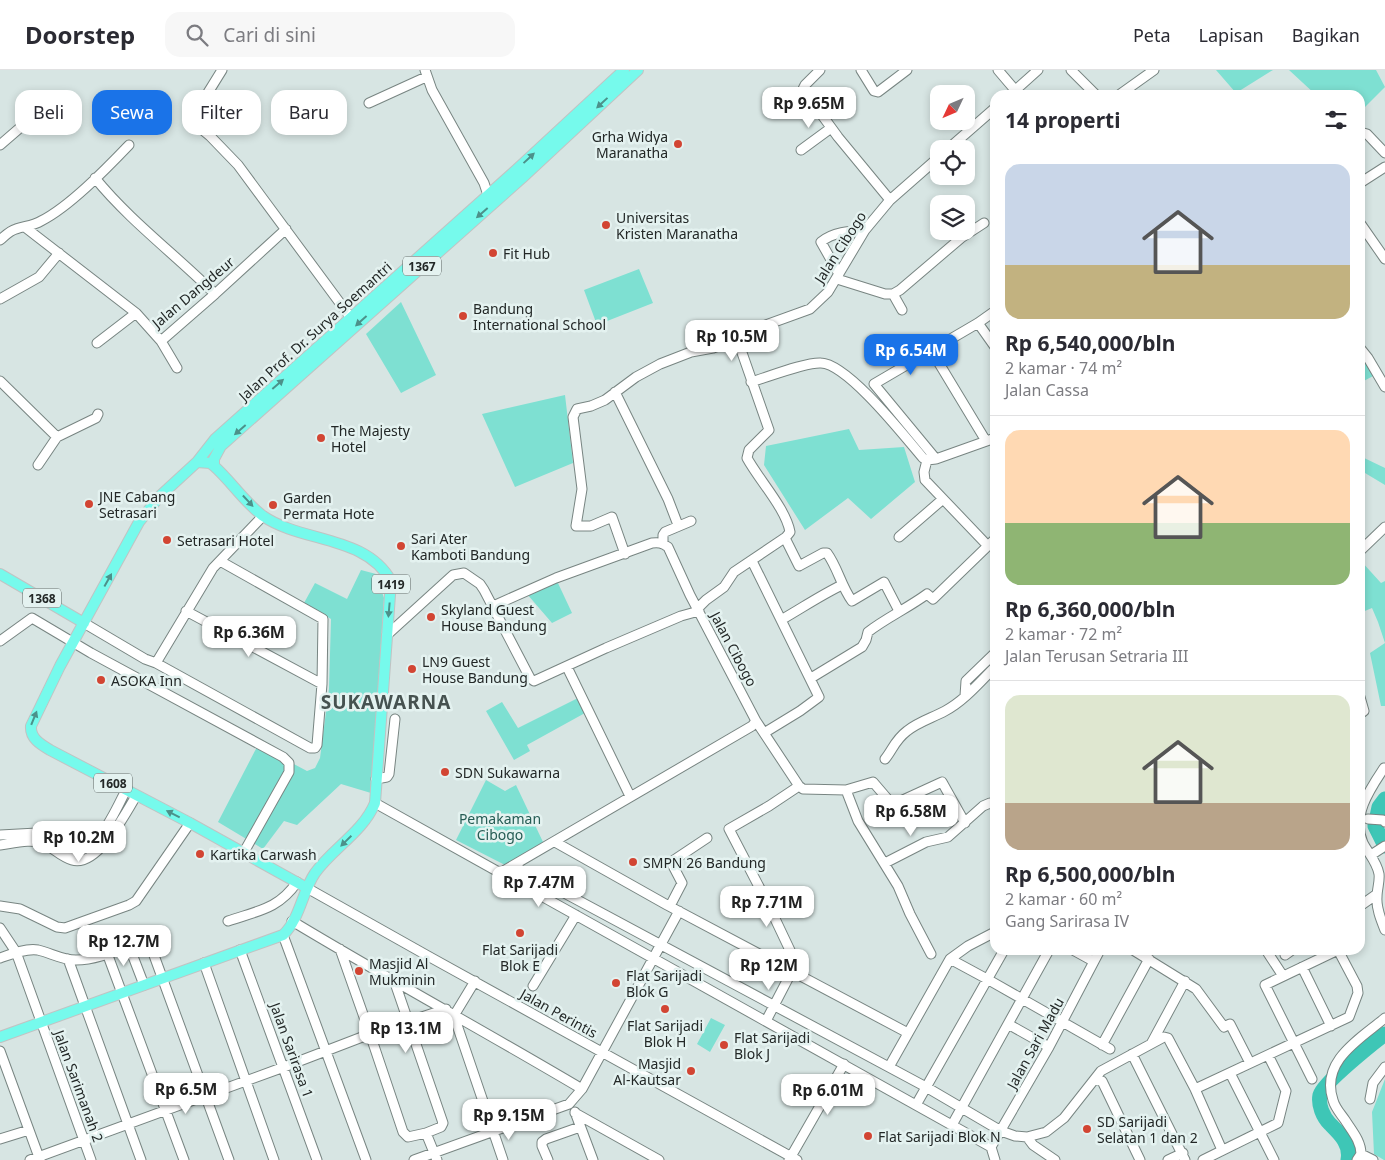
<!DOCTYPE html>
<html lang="id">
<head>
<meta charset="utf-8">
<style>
  :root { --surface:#fff; --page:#f7f7f7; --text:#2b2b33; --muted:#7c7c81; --line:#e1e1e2; --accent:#1a73e8 }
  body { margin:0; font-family:"Noto Sans",sans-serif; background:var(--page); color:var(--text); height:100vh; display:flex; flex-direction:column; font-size:19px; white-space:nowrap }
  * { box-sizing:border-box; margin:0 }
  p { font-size:16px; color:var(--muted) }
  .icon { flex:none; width:28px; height:28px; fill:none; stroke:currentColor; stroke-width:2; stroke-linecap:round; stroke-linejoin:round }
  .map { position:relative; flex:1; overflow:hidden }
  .details { position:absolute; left:990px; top:20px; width:375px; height:865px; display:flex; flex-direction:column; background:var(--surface); border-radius:15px; box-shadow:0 2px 8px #0003 }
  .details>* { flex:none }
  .guide { position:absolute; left:15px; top:20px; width:475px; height:45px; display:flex; gap:10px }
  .needle { width:32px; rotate:226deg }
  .fabs { position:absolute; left:930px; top:15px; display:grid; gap:10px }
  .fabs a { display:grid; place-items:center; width:45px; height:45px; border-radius:10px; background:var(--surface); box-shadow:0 2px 8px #0003; font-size:25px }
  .price { position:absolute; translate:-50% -42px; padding:0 11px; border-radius:10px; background:#fff; color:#222; font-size:16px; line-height:32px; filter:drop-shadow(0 1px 2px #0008) }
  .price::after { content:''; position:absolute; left:50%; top:30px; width:15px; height:11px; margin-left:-8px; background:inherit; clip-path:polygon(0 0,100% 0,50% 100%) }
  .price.active { background:var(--accent); color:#fff }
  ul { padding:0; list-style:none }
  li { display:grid; align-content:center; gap:10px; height:265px; padding:0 15px }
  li+li { border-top:1px solid var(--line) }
  li span { display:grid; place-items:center; height:155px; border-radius:15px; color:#555 }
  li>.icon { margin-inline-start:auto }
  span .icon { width:90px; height:90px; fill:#fffc; stroke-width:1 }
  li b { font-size:21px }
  h2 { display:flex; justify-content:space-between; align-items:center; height:60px; padding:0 15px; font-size:21px }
  .chip { padding:0 18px; border-radius:15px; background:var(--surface); box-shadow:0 2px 8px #0003; font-size:18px; line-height:45px }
  .chip.active { background:var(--accent); color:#fff }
  header { display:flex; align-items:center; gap:30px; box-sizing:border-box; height:70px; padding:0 25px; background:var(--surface); border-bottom:1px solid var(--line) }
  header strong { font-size:24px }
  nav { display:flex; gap:28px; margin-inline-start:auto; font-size:18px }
  .search { width:350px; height:45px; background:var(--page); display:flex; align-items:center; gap:12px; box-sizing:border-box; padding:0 18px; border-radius:15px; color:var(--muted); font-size:19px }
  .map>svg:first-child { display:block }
  .green { fill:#7ee0d2 }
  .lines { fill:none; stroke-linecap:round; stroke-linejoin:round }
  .river { stroke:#3ec6b6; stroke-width:15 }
  .minor-casing { stroke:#788582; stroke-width:11 }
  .major-casing { stroke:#c1c3c3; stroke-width:12 }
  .minor { stroke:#fff; stroke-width:9 }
  .major { stroke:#76faec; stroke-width:10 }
  .oneway { fill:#4c918a }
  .poi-dot { fill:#d24533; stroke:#e4f2f0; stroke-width:2 }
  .labels { text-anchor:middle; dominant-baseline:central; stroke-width:5; stroke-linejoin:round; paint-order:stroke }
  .shield { fill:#e4f2f0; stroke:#5d6563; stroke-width:1 }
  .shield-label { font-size:12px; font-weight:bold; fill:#232827 }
  .poi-label { font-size:14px; fill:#232827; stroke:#e4f2f0; text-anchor:start }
  .street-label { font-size:14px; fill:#232827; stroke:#e4f2f0 }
  .park-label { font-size:14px; fill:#255c54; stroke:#e4f2f0 }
  .district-label { font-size:19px; font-weight:bold; letter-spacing:1px; fill:#465250; stroke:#e4f2f0 }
</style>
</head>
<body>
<header>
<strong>Doorstep</strong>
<div class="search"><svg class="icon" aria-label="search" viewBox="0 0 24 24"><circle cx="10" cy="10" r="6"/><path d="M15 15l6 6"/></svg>Cari di sini</div>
<nav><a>Peta</a><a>Lapisan</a><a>Bagikan</a></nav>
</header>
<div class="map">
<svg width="1385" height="1090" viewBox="0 0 1385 1090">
  <rect width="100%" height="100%" fill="#d7e5e3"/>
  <path class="green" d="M1216 0H1273L1236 23Z
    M1289 0H1376L1385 17 1360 42V25H1316Z
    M639 199 653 233 597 255 584 220Z
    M401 232 436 305 401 323 366 264Z
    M1360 275 1375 305 1360 313Z
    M565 325 573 393 515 417 482 344Z
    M849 359 859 380 904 377 915 412 871 449 848 428 805 460 764 395 766 376Z
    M1360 386 1385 398V415L1360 400Z
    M1361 491 1381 513 1385 511V636H1381L1370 583 1385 573 1378 552 1372 538 1360 543Z
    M361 500 376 504 384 528 371 723 341 714 297 755 284 751 263 779 218 752 258 675 307 701 315 698 320 688 329 619 331 549 304 533 315 513 347 529Z
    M557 511 572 543 552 553 527 524Z
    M578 628 585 643 527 675 530 681 514 690 486 641 502 632 518 658Z
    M486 710 505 721 516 715 543 772 505 795 456 770Z
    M711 948 725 955 710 982 697 974Z
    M1385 1009V1090H1384L1374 1084 1372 1042Z"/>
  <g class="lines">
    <path class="river" d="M1385 729 1379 737 1375 756 1385 776
      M1348 1090C1351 1074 1340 1064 1330 1054 1323 1047 1318 1035 1320 1025 1323 1013 1373 973 1385 964"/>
    <g class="minor-casing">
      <path id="minor" d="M222 0 196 42 193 52 210 66 238 95 351 248
        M425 0 432 20 484 113 488 125
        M820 0 805 15 803 19 838 67 890 130
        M861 0 874 21 878 22 907 0
        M998 0 1015 20
        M1071 0 1096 25
        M1010 25 1038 0
        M1119 25 1154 0
        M369 33 426 7
        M1360 62 1367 64 1385 83
        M0 75 51 31
        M948 79 995 38
        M801 80 831 58
        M95 108C130 151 176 185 215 224
        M1360 113 1385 97
        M1360 153 1385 189
        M26 158 136 243 161 271 215 224 286 159
        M0 170C5 166 9 161 16 159 24 156 33 156 41 151 69 137 106 99 129 75
        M839 204 821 172C833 162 850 161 865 160
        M837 209 885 224H893L900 220 961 168 984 153
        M893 224 902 240
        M0 229 39 207 59 183
        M978 253 995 277
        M161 271 177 298
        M97 273 136 243
        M1360 278 1368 288 1385 317
        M931 280 986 371
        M0 311 57 367
        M751 312C768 307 806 292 821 293 848 294 905 367 923 388L927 390 936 389 995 368
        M615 322 668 429 678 455
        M936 389 874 314 978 253 995 241
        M927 390 924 402 925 410 988 476
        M38 395 57 367 96 348 98 344
        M899 467 943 429
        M785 468 799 496 823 483H827C838 498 841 516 852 531L884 512 899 541
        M663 474V465L665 462 691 451
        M1360 481 1385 457
        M625 484 612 447 591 456H576L582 419 573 347 577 339 591 336 605 330 636 307 660 294 691 282 713 278 739 268 752 260 810 239 828 222 865 160 890 130 939 87
        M752 491 819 627 800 641 764 663
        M493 536 556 508 652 473C659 472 662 473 668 477L690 525 756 651 752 656 500 803
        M698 538 706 530 724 517 734 502 786 467 790 462C786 439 759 410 747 388L749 380 769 360 740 277 739 268
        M186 541 322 614
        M781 550C802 538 821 525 842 515
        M84 553 145 589 156 593 310 678H315L317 675 322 614 323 549 220 491
        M387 565 453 505 464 503 480 514 484 520 530 608 534 611 606 578 681 546 699 541
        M0 571 32 548 91 583 283 687 289 693V702L244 782
        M156 593 213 498 263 446
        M567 597 630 726
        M811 608 862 577 866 570 868 562C886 548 908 538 927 524L933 529 995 469
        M965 626 966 611 995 583
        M1360 627 1364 641 1360 644
        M756 651 799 716 803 719 846 720 873 712 891 733 894 734 942 712 965 753
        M885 689C893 679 895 670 907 661 918 652 932 648 945 641 964 631 980 612 995 597
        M1384 698C1370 719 1351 746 1363 773 1368 783 1377 792 1379 804 1380 811 1377 819 1377 827 1376 838 1381 850 1385 860
        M376 709 387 707 389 704 395 649
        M846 720 858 751 898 816 910 844 931 884
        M375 733 991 1077
        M1368 749 1383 750 1385 752
        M0 765 37 763 69 781C97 787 116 739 126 720
        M555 772 667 835 908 963
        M0 775C14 773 33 768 45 774 54 779 62 787 72 790 97 798 126 743 136 726
        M1371 785 1385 776
        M885 793 926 772 948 767 983 736 990 733 995 736
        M514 796 926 1017 1001 1061 1015 1066 1027 1067 1046 1062 1064 1048 1101 1001 1164 967 1168 968 1195 1019 1222 1080
        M307 818 428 886 797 1090
        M783 828 769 836 796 893 798 904
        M0 836 20 839 57 857 65 858 129 835 136 831 190 753
        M670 836 682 813 671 792 707 768
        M769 836 729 759 769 736 799 716
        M1360 836 1377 824
        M228 851C257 841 279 839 297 812
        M292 851C388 909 486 962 582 1019
        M0 858 16 882 91 1090
        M283 865 366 1090
        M129 876 144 915
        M340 879 370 964 403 1062 408 1067 426 1063 437 1090
        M240 880 317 1090
        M1073 880 1093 891
        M1133 880 1196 919 1224 957 1230 954 1250 993
        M1266 880 1283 906
        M107 883 184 1090
        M1285 885 1292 880
        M0 888C11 884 26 878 38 880 51 883 62 890 76 890 101 890 125 876 148 869L229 1090
        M68 889 141 1090
        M950 889 987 909 1110 979
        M204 893 274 1090
        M1302 897 1331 956
        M475 911 455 944 456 952 503 1090
        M395 913 443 1053 441 1057 426 1063
        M533 916 576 845
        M766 951 792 901
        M1008 954 1049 977
        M1151 974 1185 911
        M1102 975 1149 889
        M0 981 40 1090
        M1132 984 1185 1090
        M889 997 950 889 968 876 995 862
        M1230 1003 1274 1090
        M1095 1009 1102 1011 1140 1090
        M1312 1009 1265 915 1338 880
        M1195 1019 1349 947 1358 923 1357 916 1338 880
        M1370 1029 1373 1013 1385 997
        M916 1035 1004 880
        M575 1042 593 1090
        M575 1043 659 1090
        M952 1055 1049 880
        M1027 1067 1033 1075 1055 1090
        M0 1069 29 1060
        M991 1077 1049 977 1100 880
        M991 1077 995 1090
        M1361 1084 1373 1090
        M30 1090 284 997 370 964 446 939
        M414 1090 569 1034 582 1019 679 841
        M548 1090 542 1076V1072L546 1069 580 1057
        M789 1090 844 994
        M1168 1090 1183 1083
        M1203 1090 1278 1053 1286 1021 1268 985
        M1357 1090 1361 1084C1361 1071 1352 1061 1345 1050 1341 1044 1335 1038 1333 1030 1320 991 1360 969 1385 948"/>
    </g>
    <g class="major-casing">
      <path id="major" d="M214 396V389L221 376 522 108 638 0
        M0 504 84 553
        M307 818 190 753 50 680C40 674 30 668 31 656L60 596 139 452 160 426 197 392 215 369 516 100 624 0
        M0 967 283 865C300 849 302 822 315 803 333 778 363 762 375 733L391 511C366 465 302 473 263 446 244 432 231 411 214 396L210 393 197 392"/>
    </g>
    <use href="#minor" class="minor"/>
    <use href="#major" class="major"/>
  </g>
  <defs><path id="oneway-solid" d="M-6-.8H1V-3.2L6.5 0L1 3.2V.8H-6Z" transform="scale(1.25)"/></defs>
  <g class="oneway">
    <use href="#oneway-solid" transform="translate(602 33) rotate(137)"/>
    <use href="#oneway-solid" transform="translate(529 88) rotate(-43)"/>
    <use href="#oneway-solid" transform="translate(482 143) rotate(139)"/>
    <use href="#oneway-solid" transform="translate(361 251) rotate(138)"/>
    <use href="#oneway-solid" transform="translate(278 314) rotate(-41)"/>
    <use href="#oneway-solid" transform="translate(240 360) rotate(139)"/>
    <use href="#oneway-solid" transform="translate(248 431) rotate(47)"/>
    <use href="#oneway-solid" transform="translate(108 510) rotate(-61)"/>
    <use href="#oneway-solid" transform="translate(389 540) rotate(95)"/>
    <use href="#oneway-solid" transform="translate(34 648) rotate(-68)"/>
    <use href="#oneway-solid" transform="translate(173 744) rotate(-153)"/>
    <use href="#oneway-solid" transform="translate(346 771) rotate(136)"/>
  </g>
  <g class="poi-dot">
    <circle cx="678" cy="74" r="5"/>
    <circle cx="606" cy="155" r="5"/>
    <circle cx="493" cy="183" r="5"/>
    <circle cx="463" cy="246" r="5"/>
    <circle cx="321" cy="368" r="5"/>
    <circle cx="89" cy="434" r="5"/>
    <circle cx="273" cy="435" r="5"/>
    <circle cx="167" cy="470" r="5"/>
    <circle cx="401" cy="476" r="5"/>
    <circle cx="431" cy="547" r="5"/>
    <circle cx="412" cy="599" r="5"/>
    <circle cx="101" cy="610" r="5"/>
    <circle cx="445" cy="702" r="5"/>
    <circle cx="200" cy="784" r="5"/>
    <circle cx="633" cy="792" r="5"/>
    <circle cx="520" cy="863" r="5"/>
    <circle cx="359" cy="901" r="5"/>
    <circle cx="616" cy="913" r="5"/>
    <circle cx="665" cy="939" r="5"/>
    <circle cx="724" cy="975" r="5"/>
    <circle cx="691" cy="1001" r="5"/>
    <circle cx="1087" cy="1059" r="5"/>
    <circle cx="868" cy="1066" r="5"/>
  </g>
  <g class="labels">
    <g class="shield">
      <rect x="403" y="186.5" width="38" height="19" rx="4"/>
      <rect x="372" y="504.5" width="38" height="19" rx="4"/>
      <rect x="23" y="518.5" width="38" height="19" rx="4"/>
      <rect x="94" y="703.5" width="38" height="19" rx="4"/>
    </g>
    <g class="shield-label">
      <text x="422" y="196">1367</text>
      <text x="391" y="514">1419</text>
      <text x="42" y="528">1368</text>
      <text x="113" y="713">1608</text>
    </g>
    <g class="poi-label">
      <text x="668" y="66" text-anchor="end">Grha Widya<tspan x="668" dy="16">Maranatha</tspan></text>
      <text x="616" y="147">Universitas<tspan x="616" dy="16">Kristen Maranatha</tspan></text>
      <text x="503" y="183">Fit Hub</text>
      <text x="473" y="238">Bandung<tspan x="473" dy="16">International School</tspan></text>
      <text x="331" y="360">The Majesty<tspan x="331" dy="16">Hotel</tspan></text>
      <text x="99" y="426">JNE Cabang<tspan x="99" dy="16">Setrasari</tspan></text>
      <text x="283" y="427">Garden<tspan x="283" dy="16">Permata Hote</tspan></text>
      <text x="411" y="468">Sari Ater<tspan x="411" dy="16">Kamboti Bandung</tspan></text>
      <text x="177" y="470">Setrasari Hotel</text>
      <text x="441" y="539">Skyland Guest<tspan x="441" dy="16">House Bandung</tspan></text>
      <text x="422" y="591">LN9 Guest<tspan x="422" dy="16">House Bandung</tspan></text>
      <text x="111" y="610">ASOKA Inn</text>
      <text x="455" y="702">SDN Sukawarna</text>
      <text x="210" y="784">Kartika Carwash</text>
      <text x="643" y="792">SMPN 26 Bandung</text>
      <text x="520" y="879" text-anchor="middle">Flat Sarijadi<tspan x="520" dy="16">Blok E</tspan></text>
      <text x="369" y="893">Masjid Al<tspan x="369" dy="16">Mukminin</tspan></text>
      <text x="626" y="905">Flat Sarijadi<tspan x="626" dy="16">Blok G</tspan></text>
      <text x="665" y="955" text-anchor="middle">Flat Sarijadi<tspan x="665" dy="16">Blok H</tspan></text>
      <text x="734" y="967">Flat Sarijadi<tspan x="734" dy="16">Blok J</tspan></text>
      <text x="681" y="993" text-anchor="end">Masjid<tspan x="681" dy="16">Al-Kautsar</tspan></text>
      <text x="1097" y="1051">SD Sarijadi<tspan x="1097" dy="16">Selatan 1 dan 2</tspan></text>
      <text x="878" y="1066">Flat Sarijadi Blok N</text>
    </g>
    <g class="street-label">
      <text transform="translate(840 177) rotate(-57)">Jalan Cibogo</text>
      <text transform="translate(193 222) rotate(-40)">Jalan Dangdeur</text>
      <text transform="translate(315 261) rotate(-42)">Jalan Prof. Dr. Surya Soemantri</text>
      <text transform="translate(734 579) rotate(62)">Jalan Cibogo</text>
      <text transform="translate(559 943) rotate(29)">Jalan Perintis</text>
      <text transform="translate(1035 973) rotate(-61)">Jalan Sari Madu</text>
      <text transform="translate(292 980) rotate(70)">Jalan Sarirasa 1</text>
      <text transform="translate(79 1016) rotate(70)">Jalan Sarimanah 2</text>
    </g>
    <g class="park-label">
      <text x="500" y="748">Pemakaman<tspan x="500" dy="16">Cibogo</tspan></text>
    </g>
    <g class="district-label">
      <text x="386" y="632">SUKAWARNA</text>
    </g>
  </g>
</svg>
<div class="fabs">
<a><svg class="needle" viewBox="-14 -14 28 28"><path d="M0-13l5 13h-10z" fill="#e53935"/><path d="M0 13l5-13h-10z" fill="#7c7c81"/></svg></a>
<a><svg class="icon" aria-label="locate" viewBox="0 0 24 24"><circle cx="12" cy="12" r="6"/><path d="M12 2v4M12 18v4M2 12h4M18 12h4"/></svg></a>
<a><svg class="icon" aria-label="layers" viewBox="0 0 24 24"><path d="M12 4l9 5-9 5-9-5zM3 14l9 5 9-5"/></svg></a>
</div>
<b class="price" style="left:809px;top:59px">Rp 9.65M</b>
<b class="price" style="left:732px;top:292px">Rp 10.5M</b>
<b class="price active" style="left:911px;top:306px">Rp 6.54M</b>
<b class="price" style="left:249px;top:588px">Rp 6.36M</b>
<b class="price" style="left:911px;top:767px">Rp 6.58M</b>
<b class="price" style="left:79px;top:793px">Rp 10.2M</b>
<b class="price" style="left:539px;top:838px">Rp 7.47M</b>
<b class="price" style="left:767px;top:858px">Rp 7.71M</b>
<b class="price" style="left:124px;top:897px">Rp 12.7M</b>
<b class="price" style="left:769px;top:921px">Rp 12M</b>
<b class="price" style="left:406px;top:984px">Rp 13.1M</b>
<b class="price" style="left:186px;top:1045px">Rp 6.5M</b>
<b class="price" style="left:828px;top:1046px">Rp 6.01M</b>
<b class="price" style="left:509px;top:1071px">Rp 9.15M</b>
<div class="guide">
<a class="chip">Beli</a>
<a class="chip active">Sewa</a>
<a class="chip">Filter</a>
<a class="chip">Baru</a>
</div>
<section class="details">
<h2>14 properti<svg class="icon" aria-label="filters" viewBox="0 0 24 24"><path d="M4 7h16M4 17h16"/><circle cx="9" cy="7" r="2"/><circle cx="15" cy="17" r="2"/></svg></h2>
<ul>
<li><span style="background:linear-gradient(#c9d6e8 65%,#c2b280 0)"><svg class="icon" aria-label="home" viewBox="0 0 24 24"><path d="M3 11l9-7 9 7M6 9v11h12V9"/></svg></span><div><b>Rp 6,540,000/bln</b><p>2 kamar · 74 m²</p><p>Jalan Cassa</p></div></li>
<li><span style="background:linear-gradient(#ffd9b3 60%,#8fb573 0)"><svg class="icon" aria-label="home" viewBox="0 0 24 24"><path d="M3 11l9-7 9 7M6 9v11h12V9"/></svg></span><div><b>Rp 6,360,000/bln</b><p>2 kamar · 72 m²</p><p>Jalan Terusan Setraria III</p></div></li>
<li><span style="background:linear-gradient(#dfe7d0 70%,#b9a48a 0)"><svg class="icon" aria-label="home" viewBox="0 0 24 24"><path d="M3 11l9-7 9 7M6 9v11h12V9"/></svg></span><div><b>Rp 6,500,000/bln</b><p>2 kamar · 60 m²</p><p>Gang Sarirasa IV</p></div></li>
</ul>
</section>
</div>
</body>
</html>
